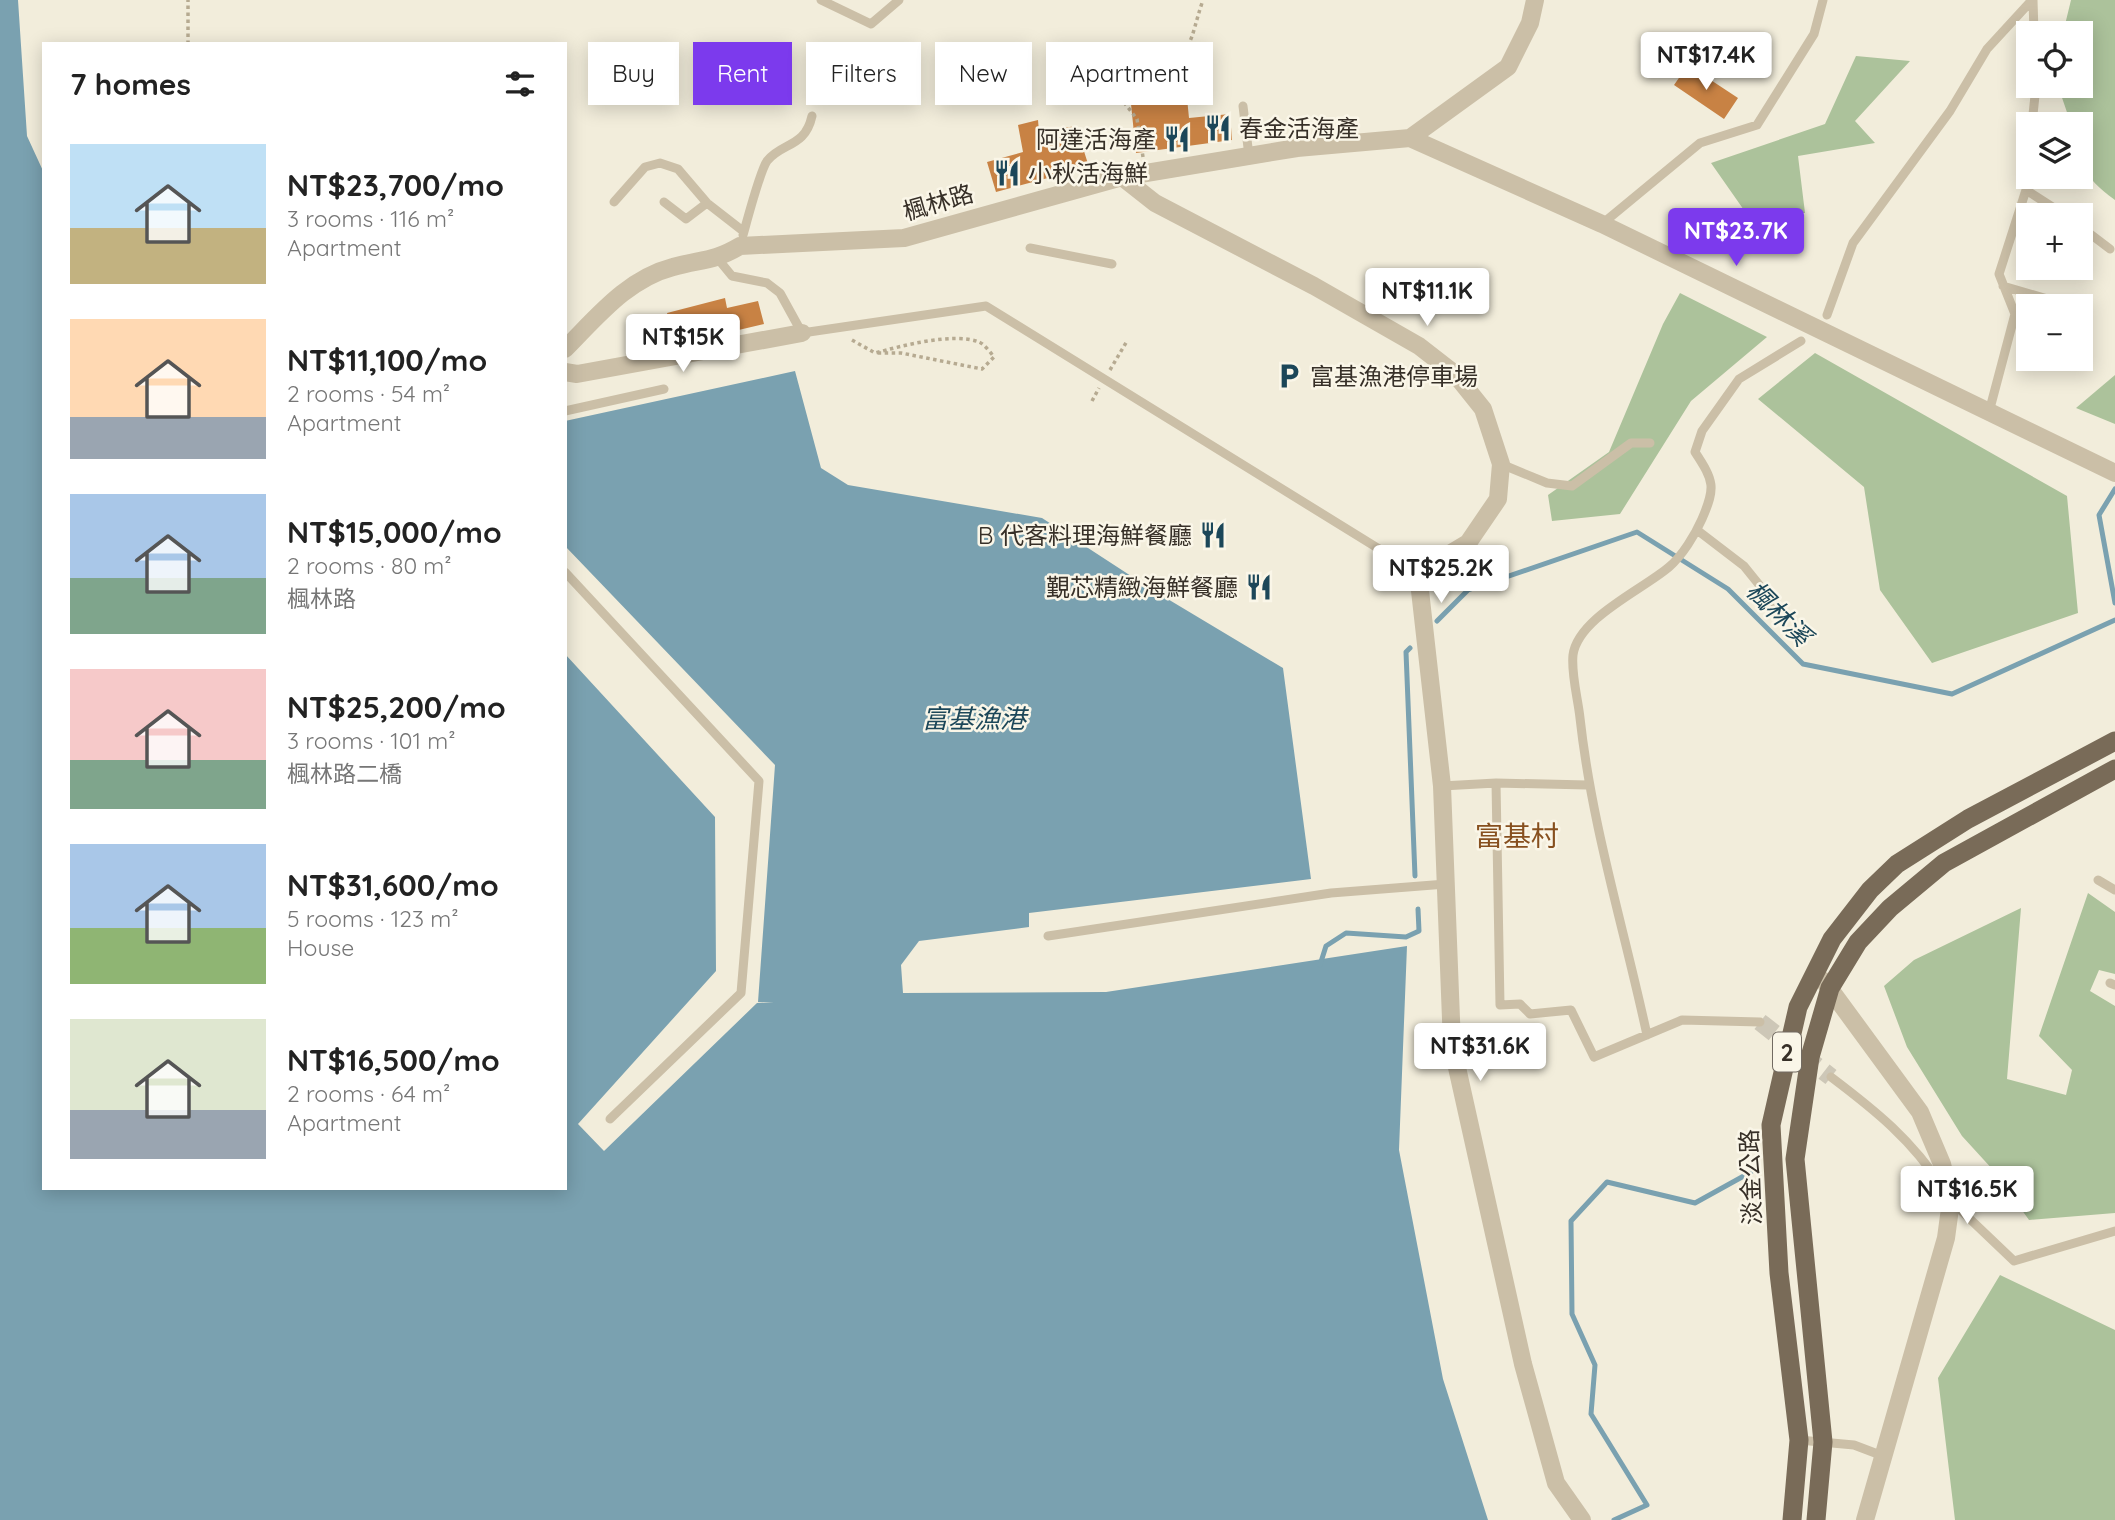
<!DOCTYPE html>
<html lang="en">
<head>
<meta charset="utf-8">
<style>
  :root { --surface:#fff; --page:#f6f6f6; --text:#222; --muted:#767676; --accent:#7c3aed }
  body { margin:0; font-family:Quicksand,"Noto Sans TC",sans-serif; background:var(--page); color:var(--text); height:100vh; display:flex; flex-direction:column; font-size:26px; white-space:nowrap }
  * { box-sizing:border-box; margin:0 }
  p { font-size:23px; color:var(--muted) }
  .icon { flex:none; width:38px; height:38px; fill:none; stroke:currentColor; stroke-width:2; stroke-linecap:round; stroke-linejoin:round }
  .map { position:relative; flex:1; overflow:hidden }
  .panel { position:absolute; left:42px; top:42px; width:525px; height:1148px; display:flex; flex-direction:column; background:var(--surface); border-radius:0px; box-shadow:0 4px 18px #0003 }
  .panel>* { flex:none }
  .guide { position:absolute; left:588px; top:42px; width:665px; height:63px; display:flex; gap:14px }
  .fabs { position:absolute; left:2016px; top:21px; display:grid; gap:14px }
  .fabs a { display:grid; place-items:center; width:77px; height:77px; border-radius:0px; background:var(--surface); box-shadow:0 4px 18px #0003; font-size:35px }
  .price { position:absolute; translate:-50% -60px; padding:0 16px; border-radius:7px; background:#fff; color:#222; font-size:23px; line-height:46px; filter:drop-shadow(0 2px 4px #0008) }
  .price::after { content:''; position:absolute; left:50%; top:42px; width:21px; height:16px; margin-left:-10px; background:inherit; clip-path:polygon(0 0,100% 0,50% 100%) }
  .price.on { background:var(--accent); color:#fff }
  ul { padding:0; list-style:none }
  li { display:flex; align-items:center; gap:21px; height:175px; padding:0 28px }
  li span { display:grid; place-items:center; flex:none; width:196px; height:140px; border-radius:0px; color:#555 }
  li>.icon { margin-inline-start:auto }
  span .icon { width:84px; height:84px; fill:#fffc; stroke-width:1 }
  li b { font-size:30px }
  h2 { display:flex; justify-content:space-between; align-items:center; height:84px; padding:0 28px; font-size:30px }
  .pill { padding:0 24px; border-radius:0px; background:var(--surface); box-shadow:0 4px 18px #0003; font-size:24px; line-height:63px }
  .pill.on { background:var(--accent); color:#fff }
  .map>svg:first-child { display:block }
  .green { fill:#acc29b }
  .water { fill:#7aa1b0 }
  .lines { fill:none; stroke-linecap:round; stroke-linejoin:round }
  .stream { stroke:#7aa1b0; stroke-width:5 }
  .building { fill:#c88244 }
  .minor-tunnel { stroke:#cdc7b7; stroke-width:18; stroke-dasharray:18 9; stroke-linecap:butt }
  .path { stroke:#b6aa91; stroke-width:3.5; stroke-dasharray:3.5 3.5; stroke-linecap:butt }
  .service { stroke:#cbbfa7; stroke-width:9 }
  .minor { stroke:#cbbfa7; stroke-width:18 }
  .primary { stroke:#796b58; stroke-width:19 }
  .labels { text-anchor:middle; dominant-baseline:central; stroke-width:5; stroke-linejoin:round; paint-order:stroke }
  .shield { fill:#faf6e8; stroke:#726b62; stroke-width:2 }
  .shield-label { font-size:23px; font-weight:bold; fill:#373028 }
  .poi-label { font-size:24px; fill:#373028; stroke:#faf6e8; text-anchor:start }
  .street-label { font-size:24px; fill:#373028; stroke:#faf6e8 }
  .water-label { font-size:26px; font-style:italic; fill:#1c4759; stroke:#faf6e8 }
  .quarter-label { font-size:28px; fill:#87501f; stroke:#faf6e8 }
</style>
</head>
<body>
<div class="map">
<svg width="2115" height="1520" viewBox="0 0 2115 1520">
  <rect width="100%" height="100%" fill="#f2eddb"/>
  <path class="green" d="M2071 0H2115V200C2081 175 2081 166 2081 124H2071L2058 86H2081V33H2063Z
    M1856 56 1910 61 1855 121 1875 143 1798 156 1805 213H1746L1711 163 1825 124Z
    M1680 293 1767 337 1691 401 1620 514 1552 521 1548 495 1609 452 1663 324Z
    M1815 353 2067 496 2078 613 1932 663 1880 590 1864 487 1758 399Z
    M2115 375V424L2076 408Z
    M2088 893 2115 912V974L2099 970 2090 991 2115 1006V1213L2029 1220 1994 1171 1962 1136 1907 1047 1884 986 1914 960 2021 908 2007 1079 2066 1095 2072 1070 2039 1036Z
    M2000 1275 2115 1330V1520H1955L1938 1378Z"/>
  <path class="water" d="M0 0H18L27 136 44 173V1188H565V654L715 817 716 971 578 1124 604 1151 757 1003 774 1002H758L775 765 565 546V421L795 371 821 468 848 485 1042 518 1151 589 1283 668 1311 879 1029 913V927L919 941 901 965 903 993 1106 992 1407 946 1399 1150 1443 1379 1488 1520H0Z"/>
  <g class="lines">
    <path class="stream" d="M2115 489 2099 515 2115 603
      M1437 621 1468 590 1637 532 1728 589 1803 664 1952 694 2115 620
      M1410 648 1406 652 1415 876
      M1320 965 1326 946 1346 933 1406 937 1419 931 1418 909
      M1614 1520 1647 1505 1591 1414 1595 1365 1572 1314 1571 1221 1607 1182 1695 1203 1751 1172"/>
  </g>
  <path class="building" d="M1688 65 1738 98 1724 119 1674 85Z
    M1187 98 1189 118 1230 114 1232 140 1136 153 1131 104Z
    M1038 120 1039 132 1076 126 1089 167 996 192 987 162 1023 152 1018 125Z
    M725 298 727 308 758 301 764 324 675 345 667 313Z"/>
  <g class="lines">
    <path class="minor-tunnel" d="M1760 1022 1831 1077"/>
    <path class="path" d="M188 44V0
      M1143 157 1137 119 1123 101 1132 75 1145 62C1196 58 1188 43 1203 0
      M852 340 875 353C901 346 953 332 979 342 984 344 990 352 994 357L982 369 901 353H875
      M1110 370 1127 341
      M1092 401 1099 388"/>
    <path class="service" d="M821 0 871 24 899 0
      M2033 0 2034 33
      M1243 106 1249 156
      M2032 124 2036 86
      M2026 190 2065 215
      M614 202 645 167 660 163 678 169 707 203 743 231
      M664 202 686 219 707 203
      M1602 224 1700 143 1757 125 1814 34 1823 0
      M2081 227 2110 249
      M743 235C747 221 760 171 767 161 782 142 805 148 812 116
      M1030 248 1112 264
      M718 259 732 276 767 283 780 293 802 333 986 306 1418 573
      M2003 286 2071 306
      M1827 315 1853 243 1950 111 1987 49 2032 0
      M565 411 664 389
      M1989 412 2015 314 1999 274 2026 190 2028 162
      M1501 464 1547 483 1572 486 1631 443H1650
      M1697 530 1744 566 1786 618
      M565 572 759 781 741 993 610 1119
      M1496 783 1500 1005 1520 1004 1530 1014 1571 1010 1594 1057 1682 1020 1760 1022
      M1442 786 1496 783 1587 785
      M2098 880 2115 890
      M1048 936 1331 893 1446 884
      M2110 983 2115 985
      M1647 1035C1624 928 1592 827 1580 718 1578 699 1571 674 1573 655 1578 618 1642 590 1669 567 1682 556 1695 535 1702 519 1716 487 1714 481 1695 452L1702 431 1739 379 1801 341
      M1831 1077C1876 1111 1912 1140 1943 1188
      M1950 1200 2014 1261 2115 1231
      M1799 1440 1854 1445 1883 1456"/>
    <path class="minor" d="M1410 138 1602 224 2115 473
      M1122 177 1155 203 1314 286 1419 346 1455 374 1483 409 1501 464 1498 499 1468 543 1418 573 1442 786 1452 1045 1523 1364 1556 1483 1582 1520
      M565 349C597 317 627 279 673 267 701 259 713 262 740 246L904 238 1122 177 1297 148 1410 138 1508 67 1530 23 1535 0
      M565 372 577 374 802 333
      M1824 981 1920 1112 1942 1164 1951 1201 1946 1238 1865 1520"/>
    <path class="primary" d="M1792 1520 1799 1440 1779 1273 1771 1125 1798 1007 1832 939 1870 890 1897 864 1968 819 2115 741
      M1816 1520 1823 1442 1795 1159 1810 1057 1830 988 1858 942 1890 908 1944 863 2115 769"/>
  </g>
  <defs>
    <g id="restaurant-bare" transform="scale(2.1)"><path d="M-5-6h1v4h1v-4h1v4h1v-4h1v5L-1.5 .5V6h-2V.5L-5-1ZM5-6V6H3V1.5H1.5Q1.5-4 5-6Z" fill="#1c4759" stroke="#faf6e8" stroke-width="2.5" paint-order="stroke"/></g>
    <g id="parking-bare" transform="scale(2.1)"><path d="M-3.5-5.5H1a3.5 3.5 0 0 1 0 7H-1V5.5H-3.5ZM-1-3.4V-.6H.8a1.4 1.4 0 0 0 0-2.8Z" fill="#1c4759" stroke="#faf6e8" stroke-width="2.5" paint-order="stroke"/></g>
  </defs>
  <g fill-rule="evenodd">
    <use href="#restaurant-bare" x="1218" y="128"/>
    <use href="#restaurant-bare" x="1177" y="139"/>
    <use href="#restaurant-bare" x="1007" y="173"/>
    <use href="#parking-bare" x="1289" y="376"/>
    <use href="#restaurant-bare" x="1213" y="535"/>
    <use href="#restaurant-bare" x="1259" y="587"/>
  </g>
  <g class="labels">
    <rect class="shield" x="1773" y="1032.5" width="28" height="39" rx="5"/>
    <g class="shield-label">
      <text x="1787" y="1052">2</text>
    </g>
    <g class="poi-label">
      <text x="1239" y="128">春金活海產</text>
      <text x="1156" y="139" text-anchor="end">阿達活海產</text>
      <text x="1028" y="173">小秋活海鮮</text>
      <text x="1310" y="376">富基漁港停車場</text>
      <text x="1192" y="535" text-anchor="end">B 代客料理海鮮餐廳</text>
      <text x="1238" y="587" text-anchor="end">覲芯精緻海鮮餐廳</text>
    </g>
    <g class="street-label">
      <text transform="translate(938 202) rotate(-16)">楓林路</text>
      <text transform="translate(1750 1177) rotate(-92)">淡金公路</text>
    </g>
    <g class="water-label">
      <text transform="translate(1779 613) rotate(45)">楓林溪</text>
      <text x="974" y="718">富基漁港</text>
    </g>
    <g class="quarter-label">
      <text x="1517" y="835">富基村</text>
    </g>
  </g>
</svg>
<div class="fabs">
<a><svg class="icon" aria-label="locate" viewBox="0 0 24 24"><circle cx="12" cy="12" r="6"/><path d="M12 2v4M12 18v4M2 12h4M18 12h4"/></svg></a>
<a><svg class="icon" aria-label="layers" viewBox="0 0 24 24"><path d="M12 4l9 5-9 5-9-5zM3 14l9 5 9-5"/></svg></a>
<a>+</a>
<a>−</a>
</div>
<b class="price" style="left:1706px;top:92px">NT$17.4K</b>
<b class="price on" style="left:1736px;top:268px">NT$23.7K</b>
<b class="price" style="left:1427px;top:328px">NT$11.1K</b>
<b class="price" style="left:683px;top:374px">NT$15K</b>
<b class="price" style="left:1441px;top:605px">NT$25.2K</b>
<b class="price" style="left:1480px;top:1083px">NT$31.6K</b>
<b class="price" style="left:1967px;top:1226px">NT$16.5K</b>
<div class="guide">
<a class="pill">Buy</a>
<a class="pill on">Rent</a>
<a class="pill">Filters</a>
<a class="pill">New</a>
<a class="pill">Apartment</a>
</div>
<section class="panel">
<h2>7 homes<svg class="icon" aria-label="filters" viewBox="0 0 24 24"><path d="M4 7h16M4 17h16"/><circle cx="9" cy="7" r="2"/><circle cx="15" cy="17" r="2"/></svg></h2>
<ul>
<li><span style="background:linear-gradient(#bfe0f5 60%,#c2b280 0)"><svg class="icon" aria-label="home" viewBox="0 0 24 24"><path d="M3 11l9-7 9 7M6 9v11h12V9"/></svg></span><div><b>NT$23,700/mo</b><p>3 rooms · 116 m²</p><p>Apartment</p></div></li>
<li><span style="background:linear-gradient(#ffd9b3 70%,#9aa5b1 0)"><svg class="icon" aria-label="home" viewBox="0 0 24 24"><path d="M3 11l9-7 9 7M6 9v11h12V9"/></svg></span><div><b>NT$11,100/mo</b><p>2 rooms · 54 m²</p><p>Apartment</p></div></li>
<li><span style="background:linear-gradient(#a9c7e8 60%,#7fa58c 0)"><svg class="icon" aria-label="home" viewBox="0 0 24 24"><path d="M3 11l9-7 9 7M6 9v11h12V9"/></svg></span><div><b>NT$15,000/mo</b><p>2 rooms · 80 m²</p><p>楓林路</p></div></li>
<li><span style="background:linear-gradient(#f6c9c9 65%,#7fa58c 0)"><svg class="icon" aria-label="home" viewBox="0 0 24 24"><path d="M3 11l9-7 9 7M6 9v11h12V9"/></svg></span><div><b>NT$25,200/mo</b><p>3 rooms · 101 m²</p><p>楓林路二橋</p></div></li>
<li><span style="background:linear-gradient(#a9c7e8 60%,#8fb573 0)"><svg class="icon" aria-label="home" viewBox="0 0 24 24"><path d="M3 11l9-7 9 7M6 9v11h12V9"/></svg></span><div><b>NT$31,600/mo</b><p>5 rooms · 123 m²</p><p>House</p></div></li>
<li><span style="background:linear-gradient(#dfe7d0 65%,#9aa5b1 0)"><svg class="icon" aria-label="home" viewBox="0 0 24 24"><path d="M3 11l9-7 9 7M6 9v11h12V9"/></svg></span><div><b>NT$16,500/mo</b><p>2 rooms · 64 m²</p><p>Apartment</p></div></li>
</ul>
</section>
</div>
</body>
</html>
